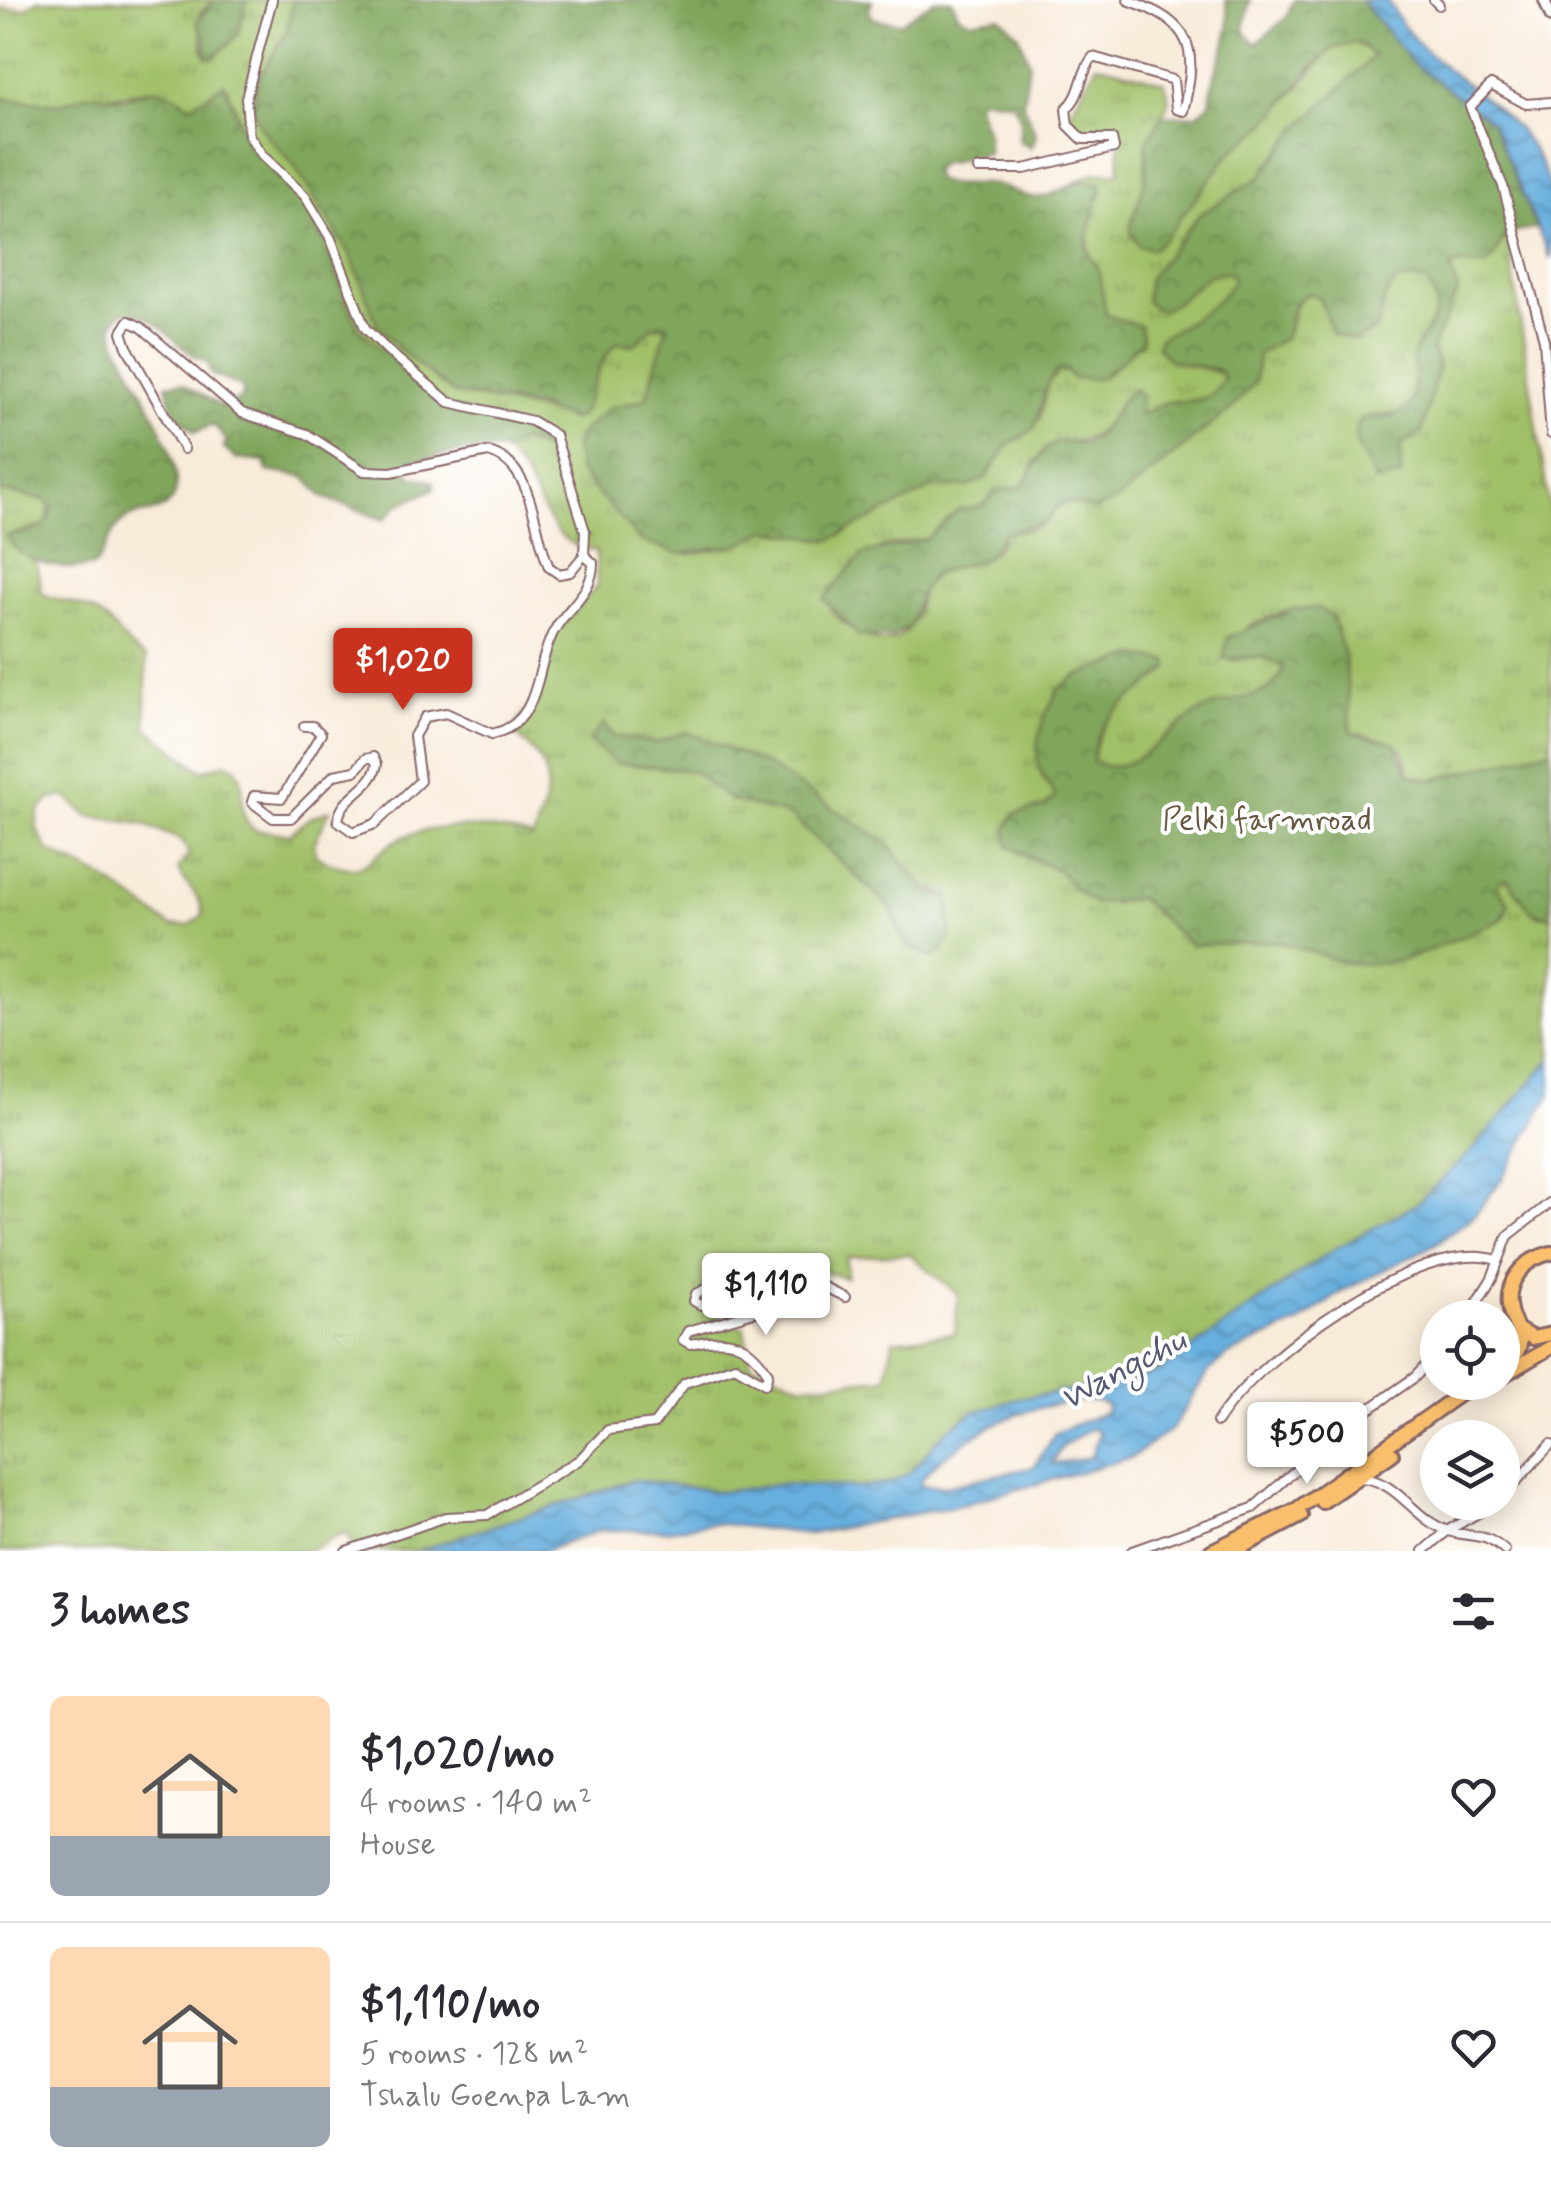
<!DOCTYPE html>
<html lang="en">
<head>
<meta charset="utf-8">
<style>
  :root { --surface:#fff; --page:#f2f2f3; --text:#2b2b33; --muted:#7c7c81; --line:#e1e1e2; --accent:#c8321e }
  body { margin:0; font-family:Mynerve,sans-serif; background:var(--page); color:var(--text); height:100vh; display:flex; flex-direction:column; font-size:38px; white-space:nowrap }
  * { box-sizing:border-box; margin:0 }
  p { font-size:32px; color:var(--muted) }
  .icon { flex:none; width:55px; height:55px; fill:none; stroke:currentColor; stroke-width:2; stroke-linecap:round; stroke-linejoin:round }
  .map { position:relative; height:1551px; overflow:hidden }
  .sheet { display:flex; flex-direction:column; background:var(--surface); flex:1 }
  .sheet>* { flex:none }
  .buttons { position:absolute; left:1420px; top:1300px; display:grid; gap:20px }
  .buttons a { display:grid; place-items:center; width:100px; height:100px; border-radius:50%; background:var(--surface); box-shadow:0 5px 25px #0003; font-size:50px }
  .price { position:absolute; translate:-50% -85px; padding:0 22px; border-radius:10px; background:#fff; color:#222; font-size:32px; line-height:65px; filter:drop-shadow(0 2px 5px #0008) }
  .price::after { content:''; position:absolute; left:50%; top:60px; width:30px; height:22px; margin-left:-15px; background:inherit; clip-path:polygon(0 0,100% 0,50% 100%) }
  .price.active { background:var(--accent); color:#fff }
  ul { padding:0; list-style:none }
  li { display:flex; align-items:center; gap:30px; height:250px; padding:0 50px }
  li+li { border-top:2px solid var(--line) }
  li span { display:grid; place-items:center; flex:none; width:280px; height:200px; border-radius:15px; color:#555 }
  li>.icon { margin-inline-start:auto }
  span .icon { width:120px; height:120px; fill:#fffc; stroke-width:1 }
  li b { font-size:42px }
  h2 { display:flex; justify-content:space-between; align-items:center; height:120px; padding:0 50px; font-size:42px }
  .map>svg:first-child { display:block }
  .grass { fill:url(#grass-tufts); stroke:#75704a; stroke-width:2.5; fill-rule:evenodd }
  .forest { fill:url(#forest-crowns); stroke:#656244; stroke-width:2.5 }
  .water { fill:url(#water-waves); stroke:#586784; stroke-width:2.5; fill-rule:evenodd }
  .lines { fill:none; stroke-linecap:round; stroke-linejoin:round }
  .minor-casing { stroke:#876668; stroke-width:12 }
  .tertiary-casing { stroke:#876668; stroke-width:14 }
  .trunk-casing { stroke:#876668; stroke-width:18 }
  .minor { stroke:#fff; stroke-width:8 }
  .tertiary { stroke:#fff; stroke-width:9 }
  .trunk { stroke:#f9bf6d; stroke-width:12 }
  .labels { text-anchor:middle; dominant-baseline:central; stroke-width:8; stroke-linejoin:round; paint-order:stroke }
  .park-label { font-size:32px; fill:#685740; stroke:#fff }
  .water-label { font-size:35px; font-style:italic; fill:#555973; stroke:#fff }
</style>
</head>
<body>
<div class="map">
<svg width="1551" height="1551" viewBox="0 0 1551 1551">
  <defs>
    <pattern id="grass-tufts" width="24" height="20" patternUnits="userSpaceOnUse" patternTransform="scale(2.5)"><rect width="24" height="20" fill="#a0c068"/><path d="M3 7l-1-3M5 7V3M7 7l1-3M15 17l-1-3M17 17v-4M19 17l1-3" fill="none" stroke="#849b56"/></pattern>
    <pattern id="forest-crowns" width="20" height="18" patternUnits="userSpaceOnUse" patternTransform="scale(2.5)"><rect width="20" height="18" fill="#80a65c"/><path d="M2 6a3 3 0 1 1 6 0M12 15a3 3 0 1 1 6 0" fill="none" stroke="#6b874c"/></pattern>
    <pattern id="water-waves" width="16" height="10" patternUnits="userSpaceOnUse" patternTransform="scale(2.5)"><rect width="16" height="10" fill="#66afde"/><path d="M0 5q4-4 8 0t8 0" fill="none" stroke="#568eb4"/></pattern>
  </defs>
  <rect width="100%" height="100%" fill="#fff"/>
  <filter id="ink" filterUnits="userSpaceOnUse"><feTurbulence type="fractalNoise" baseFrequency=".01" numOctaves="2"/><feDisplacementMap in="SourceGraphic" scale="20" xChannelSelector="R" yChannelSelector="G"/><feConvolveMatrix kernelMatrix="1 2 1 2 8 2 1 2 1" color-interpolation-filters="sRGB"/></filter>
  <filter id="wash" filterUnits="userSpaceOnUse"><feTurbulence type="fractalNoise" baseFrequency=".0048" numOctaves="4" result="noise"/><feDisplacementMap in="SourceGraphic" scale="40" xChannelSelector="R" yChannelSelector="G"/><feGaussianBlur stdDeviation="2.25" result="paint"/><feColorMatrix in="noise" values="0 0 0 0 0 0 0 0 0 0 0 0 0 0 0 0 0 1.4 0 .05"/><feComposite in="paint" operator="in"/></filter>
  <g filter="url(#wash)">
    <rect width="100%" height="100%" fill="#f8ebd9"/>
    <path class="grass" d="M38 0H213L200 13 203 50 213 58 238 35 247 0H293L286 33 258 79 253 109 258 122 294 165 351 256 377 324 400 350 453 393 579 418C595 393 594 363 617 343L631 345 653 326H667L646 399 609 408 580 434 575 447 579 473 641 541 690 554 739 545 765 530 830 540 936 486 967 487 988 475 1008 445 1021 439 1040 418 1048 383 1057 372 1066 371 1074 379 1108 374 1126 350 1141 344 1140 326 1106 315C1093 270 1076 236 1102 193L1085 181 1073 183 1093 173H1119L1120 134 1107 130 1081 132 1069 115 1097 64 1164 82C1177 107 1158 117 1149 138 1143 151 1148 170 1144 185 1140 203 1126 220 1133 238L1153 249 1230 153 1265 125 1332 49 1353 42 1374 52 1370 63 1298 128 1259 178 1199 215 1148 279 1176 303 1208 275 1231 272 1233 281C1218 307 1186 324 1159 338L1169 360 1224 374C1219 404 1194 399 1171 402 1158 404 1151 411 1139 414L1128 392C1105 425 1101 445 1057 442L1036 461 1022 487 1003 490 987 504 950 517 940 531 926 539 881 547 831 610C848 630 888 659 910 626 921 610 917 591 932 576 944 564 978 559 996 550L1004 533 1032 529 1045 522 1059 505 1148 476 1233 407 1255 382 1258 354 1289 330C1293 312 1294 293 1317 293L1334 334 1353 340 1376 330 1387 293 1398 280H1427C1450 322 1424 320 1417 350 1407 386 1431 420 1369 416L1365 459 1371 465 1422 432 1438 366 1432 348 1458 291 1450 267 1461 262 1474 266 1489 263 1507 234 1551 518V749L1433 780 1410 775 1403 751 1388 741 1351 732 1345 657 1333 617 1287 611 1249 626 1231 661C1252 657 1265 653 1283 667 1276 699 1236 699 1210 708 1177 719 1157 752 1124 764 1113 769 1104 766 1093 762 1095 717 1138 690 1168 661L1135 656 1076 676 1041 775 1056 797 1044 807 1014 814 1018 853 1060 871 1074 889 1112 903 1139 898 1191 945 1275 941 1347 963 1375 964 1411 958 1504 917 1509 903 1498 888 1499 880H1512L1537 915 1551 916V1059L1474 1149 1415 1205 1310 1265 1175 1362 1129 1382 1021 1398 974 1412 945 1432 909 1473 890 1483 859 1488 722 1492 635 1480 417 1551H356L345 1532 309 1551H0V491L50 501 47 525 6 536 8 540C34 568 38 549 41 592 57 603 77 601 93 611 116 623 123 646 146 658V727L202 771 226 763 234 766C252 785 231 812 255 830L290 834 309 818 330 810 314 844 315 855C374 889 368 847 411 834 449 823 496 826 533 838 550 790 560 767 511 732L544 685 547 657 556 632 597 586 596 550C537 548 542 471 497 449L522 441 549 452 545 439 525 428 442 405 368 341 358 328 316 222 298 196 249 145 225 84 190 106 175 95 153 89 61 104 0 98V8L25 9ZM605 724 613 736 656 743 687 732 765 764 887 843 926 889 949 896 951 938 940 954 902 938 890 907 790 815 730 800 693 771 589 742ZM65 796 88 816 143 824 182 840 189 854 178 868C184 885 203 896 203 915L190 925 171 926 105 879 48 850 36 827 39 811 50 799ZM909 1254 958 1294 955 1333 893 1340 886 1378 803 1385 751 1364 744 1326 719 1328 717 1294 750 1288 785 1298 805 1267 846 1278 847 1257Z"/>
    <path class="forest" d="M213 0H247L238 35 213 58 206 57 205 38 197 22Z
      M293 0H872L869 12 874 19 900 23 935 0H952L958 14 970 21 1000 16 1019 35 1029 63 1023 105 1036 134 1032 147 1019 141 1021 119 1013 103 980 98 976 104 987 132V153L940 164 934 170 935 179C953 189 969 182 989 184 1008 185 1021 200 1042 197 1064 193 1078 174 1102 184L1085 247 1099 271 1106 315 1140 326 1143 341C1134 347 1107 376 1100 378 1092 380 1082 378 1074 379L1066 371 1057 372 1048 383 1034 429 1008 445 985 478 967 487 936 486 830 540 766 530 739 545 679 554 641 541 579 472 575 447 580 434 609 408 646 399 667 326H653L635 344 617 343C595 362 595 390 581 414L571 420 539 407 453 393 400 350 377 324 351 256 294 165 263 131 253 109 258 79 286 33Z
      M1226 0H1250L1244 30 1256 44 1286 18 1294 0H1362L1412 62 1492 122 1536 228 1507 234C1500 242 1496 256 1489 263 1477 273 1463 258 1450 267L1458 291 1432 348 1438 366 1422 432 1401 444V476L1375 482C1369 456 1343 444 1362 418 1372 415 1384 419 1393 416 1424 404 1413 378 1413 354 1427 323 1448 319 1427 281L1398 280 1387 293 1376 330 1353 340 1333 334 1319 297 1308 293 1294 304 1286 337 1258 354 1255 382 1233 407 1116 501 1094 510 1068 502 1059 505 1045 522 1004 533 986 558C931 576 928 565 910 626L892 637 859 636 824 599 863 554 926 539 960 509C977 510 985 507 994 492L1022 487 1044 450 1057 442 1083 444 1098 435 1128 392 1136 389 1141 396 1139 414C1150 411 1158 404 1170 402 1194 399 1212 405 1224 378L1220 371 1169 360 1157 347 1159 338C1186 324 1218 307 1233 281L1231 273C1199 267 1187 304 1159 311L1146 301 1148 279 1199 215 1259 178 1298 128 1374 56 1358 42 1332 49 1312 68 1265 125 1230 153 1166 237 1153 249 1139 246 1130 229 1146 177 1147 140 1163 116 1197 115 1210 103C1213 58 1236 47 1226 0Z
      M224 84 249 145 298 196 316 222 358 328 442 405 535 431 545 439 550 451 522 441 508 450 457 452 404 464 411 476 434 482V489L398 505 384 520 323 497 305 477 267 471 266 462 236 459 223 447 227 442 214 425 195 432 174 412 166 384 182 383 222 407 240 399 244 388 211 374 207 361C173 352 164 311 122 312L113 323 115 339C128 370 200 476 168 505 158 515 137 511 124 520 109 532 107 551 94 566 65 572 21 564 6 536 29 530 51 535 51 504L44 499 0 491V98L61 104 88 94 125 97 153 89 175 95 190 106Z
      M1318 608 1333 617 1345 657 1351 732 1395 743 1410 775 1433 780 1551 749V916L1532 912 1507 879 1499 881 1498 888 1509 903 1501 920 1411 958 1375 964 1347 963 1275 941 1191 945 1139 898 1094 904 1074 889 1060 871 1009 846 1006 829 1014 814 1044 807 1056 797 1038 767 1037 745 1043 719 1058 690 1076 676 1135 656 1168 661 1169 668C1139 697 1094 713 1093 762 1104 766 1113 769 1124 764 1157 752 1178 721 1210 707 1235 696 1276 701 1283 667L1265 656 1223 659 1228 637 1294 609Z
      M604 723 613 736 656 743 687 732 765 764 887 843 926 889 938 896H949L951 938 933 958 906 945 890 907 790 815 730 800 693 771 617 763 589 742Z"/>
    <path class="water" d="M1362 0H1388C1425 82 1536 100 1551 198 1551 218 1551 240 1551 260L1492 122 1412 62Z
      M1551 1059V1094L1502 1179 1474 1216 1436 1244 1343 1291 1299 1323 1228 1355 1208 1372 1173 1428 1133 1457 957 1506 810 1534 713 1523 666 1530H601L543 1551H417L635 1480 722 1492 781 1484 859 1488 890 1483 909 1473 945 1432 974 1412 1021 1398 1129 1382 1160 1371 1331 1251 1415 1205 1474 1149ZM1095 1400 1107 1405 1106 1412 1055 1433 1034 1467 945 1486 920 1485C925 1471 939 1461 951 1452 995 1418 1039 1402 1095 1400ZM1092 1428 1099 1432 1091 1457 1052 1464 1062 1447Z"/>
  </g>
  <g filter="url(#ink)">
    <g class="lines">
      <g class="minor-casing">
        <path id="minor" d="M1434 0 1439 5
          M1551 102 1526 104 1491 85 1470 107 1503 186 1544 340 1551 434
          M978 169H1024L1114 148 1112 139H1082L1068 125 1066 109C1083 95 1079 74 1093 57L1173 80 1176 109 1183 111C1199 47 1192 23 1128 0
          M184 449 127 347 122 332 129 321 141 327 242 413 307 434 364 471 391 472 488 452C534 463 533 530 549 567L559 574 570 572 584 555 585 531 555 435 532 421 449 402 387 350 365 328 331 239 305 196 262 155 249 135 246 98 272 0
          M304 726H313L321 734 282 798 254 796 252 802 273 818H291L334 775 355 771 365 759 373 757 377 764C373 790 341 794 338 821L353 832 375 824 420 781 414 736 425 717 446 713 492 734C543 723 534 666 554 631 567 607 593 593 593 563L584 555
          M1467 1318 1492 1278 1508 1236 1551 1202
          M1217 1422C1256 1358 1421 1235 1497 1260
          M1358 1478C1397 1478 1412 1518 1446 1530 1469 1539 1483 1530 1505 1551
          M1502 1497 1551 1444
          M346 1551 446 1517 487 1515 579 1460 608 1430 654 1424 685 1383 735 1366 765 1384 768 1373C747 1340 727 1336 690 1344L683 1340 688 1331 761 1310 759 1300C737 1293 722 1300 701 1305L694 1301 696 1294 747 1268 766 1267 806 1278 845 1297
          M1132 1551 1253 1508 1344 1427 1415 1377 1438 1352
          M1424 1551 1447 1531 1497 1502"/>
      </g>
      <g class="tertiary-casing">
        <path id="tertiary" d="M1544 0 1551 17"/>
      </g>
      <g class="trunk-casing">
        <path id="trunk" d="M1517 1329 1533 1338 1551 1334
          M1502 1365C1509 1360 1516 1356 1519 1348 1524 1334 1512 1323 1510 1310 1503 1281 1524 1259 1551 1253
          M1502 1376 1551 1347
          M1322 1502 1392 1454
          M1211 1551 1297 1509 1477 1382
          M1234 1551 1301 1516"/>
      </g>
      <use href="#minor" class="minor"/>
      <use href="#tertiary" class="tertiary"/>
      <use href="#trunk" class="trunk"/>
    </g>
  </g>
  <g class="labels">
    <g class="park-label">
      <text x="1267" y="820">Pelki farmroad</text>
    </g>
    <g class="water-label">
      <text transform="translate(1123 1370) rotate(-28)">Wangchu</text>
    </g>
  </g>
</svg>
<div class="buttons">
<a><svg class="icon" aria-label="locate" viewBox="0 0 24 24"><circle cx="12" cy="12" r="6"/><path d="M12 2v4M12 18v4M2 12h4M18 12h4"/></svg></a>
<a><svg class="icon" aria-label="layers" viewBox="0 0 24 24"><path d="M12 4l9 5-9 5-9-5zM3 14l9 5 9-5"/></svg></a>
</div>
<b class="price active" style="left:403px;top:713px">$1,020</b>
<b class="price" style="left:766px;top:1338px">$1,110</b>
<b class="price" style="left:1307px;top:1487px">$500</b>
</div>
<section class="sheet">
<h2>3 homes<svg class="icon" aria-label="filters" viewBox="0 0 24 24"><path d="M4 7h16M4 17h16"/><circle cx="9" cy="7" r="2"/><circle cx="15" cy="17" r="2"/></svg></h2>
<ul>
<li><span style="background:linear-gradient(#ffd9b3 70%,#9aa5b1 0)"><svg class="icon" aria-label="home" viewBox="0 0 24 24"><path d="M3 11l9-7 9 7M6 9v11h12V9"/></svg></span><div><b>$1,020/mo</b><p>4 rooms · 140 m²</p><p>House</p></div><svg class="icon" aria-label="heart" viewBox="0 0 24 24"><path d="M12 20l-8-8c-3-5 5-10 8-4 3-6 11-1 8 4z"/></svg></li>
<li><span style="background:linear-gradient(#ffd9b3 70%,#9aa5b1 0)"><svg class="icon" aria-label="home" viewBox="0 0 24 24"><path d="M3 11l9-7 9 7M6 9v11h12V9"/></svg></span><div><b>$1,110/mo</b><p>5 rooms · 128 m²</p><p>Tshalu Goenpa Lam</p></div><svg class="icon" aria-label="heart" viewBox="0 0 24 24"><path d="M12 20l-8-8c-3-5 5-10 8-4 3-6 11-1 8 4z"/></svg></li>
</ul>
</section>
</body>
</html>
